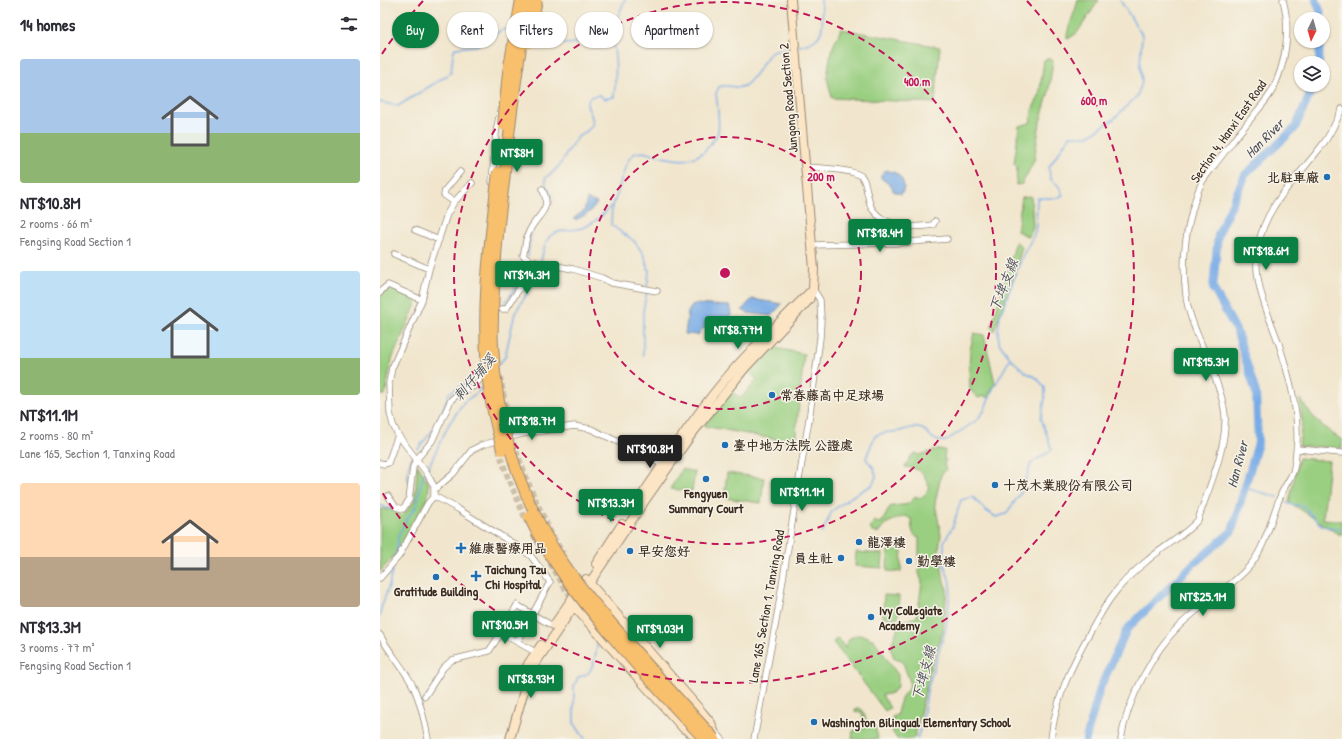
<!DOCTYPE html>
<html lang="en">
<head>
<meta charset="utf-8">
<style>
  :root { --surface:#fff; --page:#f2f2f3; --text:#2b2b33; --muted:#7c7c81; --accent:#0b8043 }
  body { margin:0; font-family:"Patrick Hand","LXGW WenKai TC",sans-serif; background:var(--page); color:var(--text); height:100vh; display:flex; flex-direction:column; font-size:15px; white-space:nowrap }
  * { box-sizing:border-box; margin:0 }
  p { font-size:13px; color:var(--muted) }
  .icon { flex:none; width:22px; height:22px; fill:none; stroke:currentColor; stroke-width:2; stroke-linecap:round; stroke-linejoin:round }
  .map { position:relative; flex:1; overflow:hidden }
  .drawer { display:flex; flex-direction:column; background:var(--surface); width:380px }
  .drawer>* { flex:none }
  .hud { position:absolute; left:12px; top:12px; width:380px; height:36px; display:flex; gap:8px }
  .needle { width:26px; rotate:185deg }
  .tools { position:absolute; left:914px; top:12px; display:grid; gap:8px }
  .tools a { display:grid; place-items:center; width:36px; height:36px; border-radius:50%; background:var(--surface); box-shadow:0 1px 3px #0004; font-size:20px }
  .price { position:absolute; translate:-50% -34px; padding:0 9px; border-radius:4px; background:var(--accent); color:#fff; font-size:13px; line-height:26px; filter:drop-shadow(0 1px 2px #0008) }
  .price::after { content:''; position:absolute; left:50%; top:24px; width:12px; height:9px; margin-left:-6px; background:inherit; clip-path:polygon(0 0,100% 0,50% 100%) }
  .price.current { background:#222; color:#fff }
  ul { padding:0; list-style:none }
  li { display:grid; align-content:center; gap:8px; height:212px; padding:0 20px }
  li span { display:grid; place-items:center; height:124px; border-radius:4px; color:#555 }
  li>.icon { margin-inline-start:auto }
  span .icon { width:72px; height:72px; fill:#fffc; stroke-width:1 }
  li b { font-size:17px }
  h2 { display:flex; justify-content:space-between; align-items:center; height:48px; padding:0 20px; font-size:17px }
  .tag { padding:0 14px; border-radius:18px; background:var(--surface); box-shadow:0 1px 3px #0004; font-size:14px; line-height:36px }
  .tag.current { background:var(--accent); color:#fff }
  main { display:flex; flex:1; min-height:0 }
  .map>svg:first-child { display:block }
  .green { fill:#9acf81; stroke:#6a7c50 }
  .water { fill:#79ace6; stroke:#5a6b82 }
  .lines { fill:none; stroke-linecap:round; stroke-linejoin:round }
  .stream { stroke:#79ace6; stroke-width:1.5 }
  .river { stroke:#79ace6; stroke-width:8 }
  .street-tunnel { stroke:#cdc0aa; stroke-width:5.5; stroke-dasharray:5.5 3; stroke-linecap:butt }
  .street-casing { stroke:#968876; stroke-width:7 }
  .secondary-casing { stroke:#968876; stroke-width:10 }
  .street { stroke:#fff; stroke-width:5.5 }
  .secondary { stroke:#fce5c4; stroke-width:8 }
  .highway-bridge-casing { stroke:#968876; stroke-width:12; stroke-linecap:butt }
  .highway-bridge { stroke:#f8bf6c; stroke-width:10 }
  .ring { fill:none; stroke:#c2185b; stroke-width:2; stroke-dasharray:7 5 }
  .poi-dot { fill:#1f6fb2; stroke:#f7f3e8; stroke-width:1.5 }
  .labels { text-anchor:middle; dominant-baseline:central; stroke-width:3; stroke-linejoin:round; paint-order:stroke }
  .street-label { font-size:13px; fill:#3b2a1e; stroke:#f7f3e8 }
  .poi-label { font-size:13px; font-weight:bold; fill:#3b2a1e; stroke:#f7f3e8; text-anchor:start }
  .water-label { font-size:14px; font-style:italic; fill:#4e515a; stroke:#f7f3e8 }
  .centre { fill:#c2185b; stroke:#f7f3e8; stroke-width:2 }
  .ring-label { font-size:12px; text-anchor:middle; font-weight:bold; fill:#c2185b; stroke:#f7f3e8; stroke-width:3; stroke-linejoin:round; paint-order:stroke }
</style>
</head>
<body>
<main>
<section class="drawer">
<h2>14 homes<svg class="icon" aria-label="filters" viewBox="0 0 24 24"><path d="M4 7h16M4 17h16"/><circle cx="9" cy="7" r="2"/><circle cx="15" cy="17" r="2"/></svg></h2>
<ul>
<li><span style="background:linear-gradient(#a9c7e8 60%,#8fb573 0)"><svg class="icon" aria-label="home" viewBox="0 0 24 24"><path d="M3 11l9-7 9 7M6 9v11h12V9"/></svg></span><div><b>NT$10.8M</b><p>2 rooms · 66 m²</p><p>Fengsing Road Section 1</p></div></li>
<li><span style="background:linear-gradient(#bfe0f5 70%,#8fb573 0)"><svg class="icon" aria-label="home" viewBox="0 0 24 24"><path d="M3 11l9-7 9 7M6 9v11h12V9"/></svg></span><div><b>NT$11.1M</b><p>2 rooms · 80 m²</p><p>Lane 165, Section 1, Tanxing Road</p></div></li>
<li><span style="background:linear-gradient(#ffd9b3 60%,#b9a48a 0)"><svg class="icon" aria-label="home" viewBox="0 0 24 24"><path d="M3 11l9-7 9 7M6 9v11h12V9"/></svg></span><div><b>NT$13.3M</b><p>3 rooms · 77 m²</p><p>Fengsing Road Section 1</p></div></li>
</ul>
</section>
<div class="map">
<svg width="962" height="739" viewBox="0 0 962 739">
  <rect width="100%" height="100%" fill="#f7f3e8"/>
  <filter id="ink" filterUnits="userSpaceOnUse"><feTurbulence type="fractalNoise" baseFrequency=".025" numOctaves="2"/><feDisplacementMap in="SourceGraphic" scale="8" xChannelSelector="R" yChannelSelector="G"/><feConvolveMatrix kernelMatrix="1 2 1 2 8 2 1 2 1" color-interpolation-filters="sRGB"/></filter>
  <filter id="wash" filterUnits="userSpaceOnUse"><feTurbulence type="fractalNoise" baseFrequency=".012" numOctaves="4" result="noise"/><feDisplacementMap in="SourceGraphic" scale="16" xChannelSelector="R" yChannelSelector="G"/><feGaussianBlur stdDeviation="0.9" result="paint"/><feColorMatrix in="noise" values="0 0 0 0 0 0 0 0 0 0 0 0 0 0 0 0 0 1.4 0 .05"/><feComposite in="paint" operator="in"/></filter>
  <g filter="url(#wash)">
    <rect width="100%" height="100%" fill="#f1e6cd"/>
    <path class="green" d="M698 0H719L697 33 688 39 687 38C686 30 696 11 698 0Z
      M461 29 560 47 555 103 452 98 447 78 451 51Z
      M666 59H671L673 61 668 95 660 122 654 161 642 184 636 185 637 166 634 164 639 126 650 123 653 108 659 96 664 60Z
      M651 196 653 226 649 237 637 231 642 197Z
      M636 241 642 247 634 275 614 331 611 328 627 274Z
      M9 288 35 299 37 302 12 359 5 395H0V297L3 292Z
      M594 333 604 335 615 383 608 398 604 396 598 398 590 390 589 370 590 350Z
      M391 347 424 354 415 443 324 426 350 391 361 398 377 380 368 370Z
      M920 398C933 419 941 426 962 440V448L919 446 922 422Z
      M559 449 565 450 564 459 566 460 564 464 566 469 561 475 555 503 561 535 559 549 564 582 567 589 563 631 551 665 535 736 533 739H517L512 731 513 720 512 717 517 715C518 712 517 709 519 706 520 700 524 692 529 688L530 682 522 660 514 658C513 655 511 651 511 648 511 644 519 624 521 622 525 620 532 619 537 617L542 582 539 573V538C531 535 532 528 531 519L526 516C523 516 506 523 504 525 501 528 501 531 497 533L492 532 490 527 494 521 498 523 502 522 510 507C521 503 528 509 535 496L540 498C548 493 551 488 546 479 544 475 542 472 538 470 534 468 529 468 525 467L531 456 536 453 540 455Z
      M919 458 949 461 943 519 962 521V534H958L909 502Z
      M37 464 48 482 49 489 47 499 23 545 0 572V509L16 510 22 516 34 502 36 487Z
      M302 469 315 472 312 491 290 489Z
      M347 473 384 478 381 503 344 498Z
      M508 547H522L521 572 507 571Z
      M476 552 503 554 502 568 475 566Z
      M504 595 519 596 518 618 503 617Z
      M478 635 486 636 494 640 518 675V686L514 691 509 694 502 695 510 708 505 711 453 642 458 638 465 648C467 640 470 637 478 635Z
      M476 708C484 707 484 714 486 720L495 726 498 739H472L473 731 484 728 482 712H475Z"/>
    <path class="water" d="M506 170C509 171 513 172 516 173 523 178 527 188 521 194L513 191 512 187 501 178V175Z
      M207 199 217 203C213 211 203 217 195 220L194 218 204 211Z
      M372 299 402 304 391 316 368 313 362 310Z
      M313 304 350 306 351 315C344 326 335 327 323 328L318 335 305 334 308 312Z"/>
    <g class="lines">
      <path class="stream" d="M152 39 157 41 172 39 184 44 197 43 207 30 227 29 235 23 245 0
        M419 46C448 41 443 23 441 0
        M0 102 18 106 71 73 73 54 75 48 96 46 123 29 132 32
        M232 205 231 225 254 241 264 255 269 271 267 287
        M168 206 172 196 166 185 165 178C185 166 184 152 198 137 202 133 210 131 212 125 215 118 208 111 207 104L210 97 220 95 224 99 234 97C236 75 238 48 227 29
        M148 256 150 238 152 231
        M161 261C163 254 164 242 170 236 178 229 192 231 202 228 213 224 226 213 233 204 241 191 242 162 254 154 261 150 271 154 278 156 299 161 315 164 330 145 332 141 337 137 338 132 340 123 337 103 336 93L339 87C348 83 356 90 364 86 373 82 384 59 392 51L413 47
        M122 307 144 276 146 268
        M263 355V311L267 291
        M118 365 125 357 135 313 157 277 160 265
        M58 422 69 393 87 383 97 373 102 371
        M38 449 55 427
        M47 470 69 424 84 402 98 392 104 384
        M28 481V468L32 457
        M865 488 898 497
        M901 498 908 504 923 506 942 526 962 529
        M0 505 9 509H15
        M442 533 452 511 471 497 492 485 496 477 494 468 486 459C488 451 492 444 495 436 505 431 510 433 520 431 528 429 534 426 542 429 551 432 550 443 566 441L597 420 604 411 613 389 630 359
        M15 557 19 534 25 522 37 505 41 482 45 473
        M0 616 1 608 9 586 13 566
        M205 739 194 723V686L198 677C201 676 204 676 207 674 215 668 217 648 218 638
        M537 739 541 727 548 687 566 628 571 585 564 564V542L573 526 581 500 593 497 605 510 616 517 626 514 642 491 651 463 672 450 661 418 665 399V388L657 378 645 372 630 358 619 343 618 330 620 316 643 255 654 235 656 226 657 198H677L683 195 678 185 670 179 669 167 690 136H708L734 119 757 96 762 82 760 65 762 35 740 0"/>
      <path class="river" d="M936 0 941 13V19
        M939 63 940 41
        M706 739 720 688 747 629 812 565 852 531 878 443 876 393 857 332 833 288 838 235 865 175 915 128 934 85"/>
    </g>
  </g>
  <g filter="url(#ink)">
    <g class="lines">
      <path class="street-tunnel" d="M120 376 134 445 151 489 171 533 183 553
        M118 449 127 475 147 523
        M153 534 163 553
        M170 563 185 589 209 618
        M230 614 305 698"/>
      <g class="street-casing">
        <path id="street" d="M426 167C438 168 472 169 481 176 486 180 486 190 488 196 489 200 490 207 493 210 506 228 534 228 553 225L555 221
          M112 182 116 133 120 111
          M162 189C174 211 155 215 148 234 145 241 145 249 143 256L150 261 193 269 222 278 232 283 277 291
          M74 202 64 195 65 190 80 172
          M35 230 59 240
          M432 245 518 243 567 239
          M14 254 49 269
          M0 293 2 290 8 285 42 300
          M122 309H126L147 277 150 261
          M917 449 962 453
          M262 453H271L288 460
          M0 463 4 464 8 463 18 435
          M54 490 73 474 92 450 102 445 142 434 194 426 211 429 262 453 270 459 285 465
          M8 496 16 507 23 509 29 500 33 467 36 460 52 441 71 400 78 394 94 386 101 378
          M54 496 78 509 137 546 151 556 170 582 138 641
          M0 578 19 556 48 503 54 496V486L46 472 18 435 13 425 10 413 9 383 12 368 42 300 49 269 67 214 74 202 92 183
          M0 635C10 654 25 669 34 688 41 704 45 722 48 739
          M159 654 121 633 137 605 176 628
          M45 696 63 668 72 660 109 651 121 633
          M334 730 342 739
          M374 739 398 610 411 529 430 413 440 338 441 319 440 300 433 289
          M671 739C675 700 692 664 711 631 717 620 723 609 730 599 740 585 754 571 768 560 784 546 804 536 818 520 828 489 847 449 845 415 843 396 834 375 827 358 819 337 808 316 806 295 803 271 804 245 809 223 812 210 816 194 822 182 827 174 834 166 840 158 851 143 862 129 874 115 880 107 887 100 892 91 906 64 911 29 903 0
          M741 739C747 701 773 651 800 625 821 605 847 590 867 569 885 550 890 521 900 497 903 488 909 481 913 472 916 461 916 451 917 440 918 406 909 376 899 344 888 313 872 281 878 247 885 204 919 177 943 144 951 134 956 121 962 109"/>
      </g>
      <g class="secondary-casing">
        <path id="secondary" d="M260 498C290 454 319 409 354 369 378 342 404 318 429 293
          M216 564 242 524
          M206 579 322 712 331 723 334 731
          M191 603 303 728 314 735
          M174 625 199 588
          M140 684 148 664 161 645
          M130 739 147 680 153 667 266 499 311 435 365 368 429 300 433 289 434 269 411 0"/>
      </g>
      <use href="#street" class="street"/>
      <use href="#secondary" class="secondary"/>
      <g class="highway-bridge-casing">
        <path id="highway-bridge" d="M149 0C138 60 130 121 124 182 118 227 114 270 113 316 113 326 112 335 113 345 116 412 133 476 166 535 186 571 213 602 240 633 271 669 303 704 335 739
          M148 43 157 0
          M123 125 128 72 141 0
          M118 172C109 247 99 321 110 396 113 415 118 432 122 450
          M149 517C170 562 202 601 234 639 263 673 293 706 324 739"/>
      </g>
      <use href="#highway-bridge" class="highway-bridge"/>
    </g>
  </g>
  <g class="ring">
    <circle cx="345" cy="273" r="136"/>
    <circle cx="345" cy="273" r="271"/>
    <path d="M2 54A407 407 0 0 1 43 1M647 1A407 407 0 1 1 2 492"/>
  </g>
  <g class="poi-dot">
    <circle cx="947" cy="177" r="4"/>
    <circle cx="392" cy="395" r="4"/>
    <circle cx="345" cy="445" r="4"/>
    <circle cx="326" cy="479" r="4"/>
    <circle cx="615" cy="485" r="4"/>
    <circle cx="479" cy="542" r="4"/>
    <path d="M79 542h4v4h4v4h-4v4h-4v-4h-4v-4h4z"/>
    <circle cx="250" cy="551" r="4"/>
    <circle cx="461" cy="558" r="4"/>
    <circle cx="529" cy="561" r="4"/>
    <path d="M94 570h4v4h4v4h-4v4h-4v-4h-4v-4h4z"/>
    <circle cx="56" cy="577" r="4"/>
    <circle cx="491" cy="617" r="4"/>
    <circle cx="434" cy="722" r="4"/>
  </g>
  <g class="labels">
    <g class="street-label">
      <text transform="translate(408 98) rotate(-95)">Jungong Road Section 2</text>
      <text transform="translate(848 131) rotate(-55)">Section 4, Hanxi East Road</text>
      <text transform="translate(386 606) rotate(-80)">Lane 165, Section 1, Tanxing Road</text>
    </g>
    <g class="poi-label">
      <text x="939" y="177" text-anchor="end">北駐車廠</text>
      <text x="400" y="395">常春藤高中足球場</text>
      <text x="353" y="445">臺中地方法院 公證處</text>
      <text x="623" y="485">十茂木業股份有限公司</text>
      <text x="326" y="493" text-anchor="middle">Fengyuen<tspan x="326" dy="15">Summary Court</tspan></text>
      <text x="487" y="542">龍澤樓</text>
      <text x="89" y="548">維康醫療用品</text>
      <text x="258" y="551">早安您好</text>
      <text x="453" y="558" text-anchor="end">員生社</text>
      <text x="537" y="561">勤學樓</text>
      <text x="105" y="569">Taichung Tzu<tspan x="105" dy="15">Chi Hospital</tspan></text>
      <text x="56" y="591" text-anchor="middle">Gratitude Building</text>
      <text x="499" y="610">Ivy Collegiate<tspan x="499" dy="15">Academy</tspan></text>
      <text x="442" y="722">Washington Bilingual Elementary School</text>
    </g>
    <g class="water-label">
      <text transform="translate(884 138) rotate(-45)">Han River</text>
      <text transform="translate(623 285) rotate(-69)">下埤支線</text>
      <text transform="translate(94 377) rotate(-49)">刺仔埔溪</text>
      <text transform="translate(857 464) rotate(-75)">Han River</text>
      <text transform="translate(543 673) rotate(-75)">下埤支線</text>
    </g>
  </g>
  <circle cx="345" cy="273" r="6" class="centre"/>
  <g class="ring-label">
    <text x="537" y="86">400 m</text>
    <text x="714" y="105">600 m</text>
    <text x="441" y="181">200 m</text>
  </g>
</svg>
<div class="tools">
<a><svg class="needle" viewBox="-14 -14 28 28"><path d="M0-13l5 13h-10z" fill="#e53935"/><path d="M0 13l5-13h-10z" fill="#7c7c81"/></svg></a>
<a><svg class="icon" aria-label="layers" viewBox="0 0 24 24"><path d="M12 4l9 5-9 5-9-5zM3 14l9 5 9-5"/></svg></a>
</div>
<b class="price" style="left:137px;top:173px">NT$8M</b>
<b class="price" style="left:500px;top:253px">NT$18.4M</b>
<b class="price" style="left:886px;top:271px">NT$18.6M</b>
<b class="price" style="left:147px;top:295px">NT$14.3M</b>
<b class="price" style="left:358px;top:350px">NT$8.77M</b>
<b class="price" style="left:826px;top:382px">NT$15.3M</b>
<b class="price" style="left:152px;top:441px">NT$18.7M</b>
<b class="price current" style="left:270px;top:469px">NT$10.8M</b>
<b class="price" style="left:422px;top:512px">NT$11.1M</b>
<b class="price" style="left:231px;top:523px">NT$13.3M</b>
<b class="price" style="left:823px;top:617px">NT$25.1M</b>
<b class="price" style="left:125px;top:645px">NT$10.5M</b>
<b class="price" style="left:280px;top:649px">NT$9.03M</b>
<b class="price" style="left:151px;top:699px">NT$8.93M</b>
<div class="hud">
<a class="tag current">Buy</a>
<a class="tag">Rent</a>
<a class="tag">Filters</a>
<a class="tag">New</a>
<a class="tag">Apartment</a>
</div>
</div>
</main>
</body>
</html>
